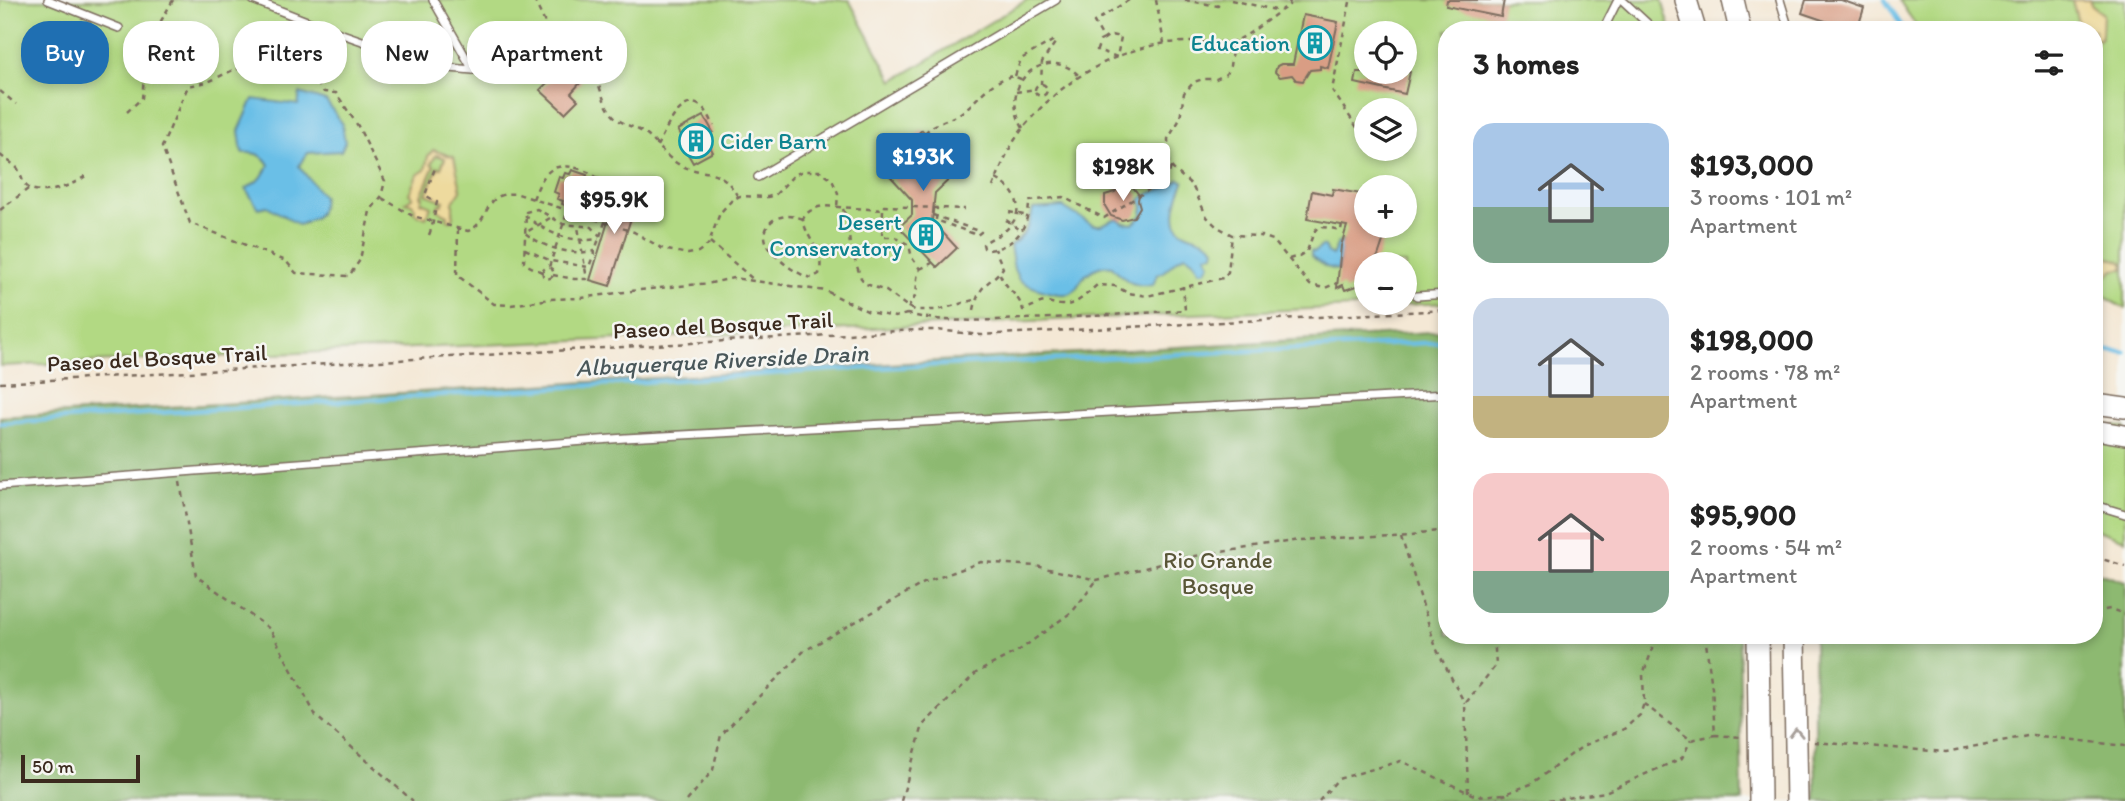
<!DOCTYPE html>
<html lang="en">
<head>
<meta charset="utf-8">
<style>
  :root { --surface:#fff; --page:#f2f2f2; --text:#222; --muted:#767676; --accent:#1f6fb2 }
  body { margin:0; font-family:Itim,sans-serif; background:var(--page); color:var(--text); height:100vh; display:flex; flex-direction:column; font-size:26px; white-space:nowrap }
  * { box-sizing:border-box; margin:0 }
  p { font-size:23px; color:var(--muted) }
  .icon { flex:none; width:38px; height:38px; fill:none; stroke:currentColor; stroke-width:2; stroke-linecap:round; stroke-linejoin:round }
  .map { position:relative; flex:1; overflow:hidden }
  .sheet { position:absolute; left:1438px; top:21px; width:665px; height:623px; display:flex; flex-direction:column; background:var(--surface); border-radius:28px; box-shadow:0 4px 10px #0003 }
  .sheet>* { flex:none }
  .banner { position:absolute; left:21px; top:21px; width:665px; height:63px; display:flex; gap:14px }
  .buttons { position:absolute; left:1354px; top:21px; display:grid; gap:14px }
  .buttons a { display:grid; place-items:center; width:63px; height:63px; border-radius:50%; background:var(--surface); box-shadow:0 4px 10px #0003; font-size:35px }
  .scale { position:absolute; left:21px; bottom:18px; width:119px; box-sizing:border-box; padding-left:7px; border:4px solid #3b2a1e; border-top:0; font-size:19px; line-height:24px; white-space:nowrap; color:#3b2a1e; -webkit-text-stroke:5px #f6f6f2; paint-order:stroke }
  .price { position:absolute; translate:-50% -60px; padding:0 16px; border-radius:7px; background:#fff; color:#222; font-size:23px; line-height:46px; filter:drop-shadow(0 2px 4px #0008) }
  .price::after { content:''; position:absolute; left:50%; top:42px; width:21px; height:16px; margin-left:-10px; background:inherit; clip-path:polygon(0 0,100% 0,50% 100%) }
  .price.on { background:var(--accent); color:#fff }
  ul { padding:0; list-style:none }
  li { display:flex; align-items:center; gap:21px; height:175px; padding:0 35px }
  li span { display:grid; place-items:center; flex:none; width:196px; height:140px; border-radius:21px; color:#555 }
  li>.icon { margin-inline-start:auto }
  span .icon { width:84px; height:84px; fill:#fffc; stroke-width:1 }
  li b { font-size:30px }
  h2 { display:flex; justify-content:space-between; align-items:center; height:84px; padding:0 35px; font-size:30px }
  .chip { padding:0 24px; border-radius:28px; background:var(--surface); box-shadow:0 4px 10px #0003; font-size:24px; line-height:63px }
  .chip.on { background:var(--accent); color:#fff }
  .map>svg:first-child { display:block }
  .green { fill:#b2d983; stroke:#768250; stroke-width:2; fill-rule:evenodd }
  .forest { fill:#8db971; stroke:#647248; stroke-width:2 }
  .sand { fill:#eeda9e; stroke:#94825e; stroke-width:2 }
  .water { fill:#6bbfe7; stroke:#537482; stroke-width:2 }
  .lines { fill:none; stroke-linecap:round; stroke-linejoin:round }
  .stream { stroke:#6bbfe7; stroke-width:4.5 }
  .building { fill:#d99d84 }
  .lane-casing { stroke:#7c6c5e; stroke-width:10 }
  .secondary-casing { stroke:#7c6c5e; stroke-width:22 }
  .primary-casing { stroke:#7c6c5e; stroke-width:24 }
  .path { stroke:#7c6c5e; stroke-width:2.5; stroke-dasharray:5 5; stroke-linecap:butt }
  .lane { stroke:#fff; stroke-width:7 }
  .secondary { stroke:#fff; stroke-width:19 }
  .primary { stroke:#fff; stroke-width:21 }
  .primary-bridge-casing { stroke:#7c6c5e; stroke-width:24; stroke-linecap:butt }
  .path-bridge { stroke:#7c6c5e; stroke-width:2.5; stroke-dasharray:5 5; stroke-linecap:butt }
  .primary-bridge { stroke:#fff; stroke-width:21 }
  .oneway { stroke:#a79f9a }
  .labels { text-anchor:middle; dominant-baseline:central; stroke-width:5; stroke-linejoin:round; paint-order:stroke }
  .culture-label { font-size:23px; fill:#0d838f; stroke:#f6f6f2; text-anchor:end }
  .street-label { font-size:23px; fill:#3b2a1e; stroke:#f6f6f2 }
  .park-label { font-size:23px; fill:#595637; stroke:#f6f6f2 }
  .water-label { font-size:24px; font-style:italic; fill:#49575a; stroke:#f6f6f2 }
</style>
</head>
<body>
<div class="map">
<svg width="2125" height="801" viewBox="0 0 2125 801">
  <rect width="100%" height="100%" fill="#f6f6f2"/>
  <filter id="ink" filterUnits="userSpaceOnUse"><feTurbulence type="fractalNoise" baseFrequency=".0143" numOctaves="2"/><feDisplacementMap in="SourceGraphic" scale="14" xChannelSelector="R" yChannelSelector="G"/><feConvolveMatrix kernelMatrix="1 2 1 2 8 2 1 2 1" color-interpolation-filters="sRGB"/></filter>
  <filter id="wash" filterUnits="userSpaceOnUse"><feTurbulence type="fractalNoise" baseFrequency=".00686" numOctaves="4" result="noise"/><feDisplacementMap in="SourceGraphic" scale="28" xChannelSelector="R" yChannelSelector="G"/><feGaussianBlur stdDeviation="1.57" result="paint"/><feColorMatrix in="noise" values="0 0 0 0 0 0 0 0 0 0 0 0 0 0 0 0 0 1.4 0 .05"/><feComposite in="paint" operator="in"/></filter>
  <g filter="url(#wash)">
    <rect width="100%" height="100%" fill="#f4e8d5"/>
    <path class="green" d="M0 0H849L893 81 1027 0H1662L1671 30H1447V303L0 366ZM1367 33H1405V72H1367ZM1367 110H1405V149H1367ZM1367 187H1405V226H1367ZM1367 264H1405V303H1367Z
      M1899 0H2125V308C2110 302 2104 296 2095 283V30H1919Z
      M2095 424 2125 427V540L2095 529Z"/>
    <path class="forest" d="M1447 331V635H1739L1742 801H0V417Z
      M2095 572 2125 582V801H1816L1814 635H2095Z"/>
    <path class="sand" d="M2072 0H2089L2092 6 2103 14 2102 35 2100 39 2095 41V30H2080Z
      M433 150 454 157 461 190 453 202V216L451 221 447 219 448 215 437 210 439 204 442 205 444 201 426 194 438 167 441 168 445 158 436 155 431 164 434 166 421 196 423 197 421 202 431 206 426 218 414 213 415 208 412 204 406 202 413 197 409 194 417 175 425 170 428 156Z
      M2098 248 2109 258 2122 261 2124 266 2123 269 2114 270 2107 276 2102 275 2095 261V249Z"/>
    <path class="water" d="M300 93 326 101 342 123 345 142 341 151 308 153 299 166 323 197C322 216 316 218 299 225L267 206 258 208 246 189 261 178 269 165C263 154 254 152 242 153L239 131 253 99 298 105Z
      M1179 179 1184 182C1178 195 1167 225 1185 233 1196 238 1206 238 1215 248L1214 254 1206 255 1210 264 1205 271H1200L1194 261 1186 255C1174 258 1168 272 1157 275L1153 285C1131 287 1126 281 1112 266 1101 264 1090 270 1083 278 1079 283 1077 289 1073 292 1062 299 1029 287 1019 280L1014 269 1010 246C1024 236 1030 226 1033 209L1063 207 1093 225H1101L1117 218 1124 223 1133 224 1142 215 1143 206 1140 200C1152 188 1168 191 1179 179Z
      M1343 241 1338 270 1326 267 1311 256V251L1315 252 1322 246 1325 247 1328 253 1332 255 1338 243Z"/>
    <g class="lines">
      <path class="stream" d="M1885 0 1904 30
        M2095 321 2103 333 2105 350
        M2095 350 2125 352
        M0 423 829 370 1447 342"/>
    </g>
    <g id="blocks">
      <path class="building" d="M1447 0H1504L1501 17 1446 6Z
        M1806 0H1841L1864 8 1857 30H1839L1840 26 1802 13Z
        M1303 15 1338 22 1328 68 1320 66V69L1310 70 1303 81 1296 80 1292 75 1280 77 1275 72 1277 66 1281 64H1293Z
        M565 65 582 81 571 93 578 100 565 113 540 90Z
        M1357 72H1410L1405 94 1355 83Z
        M704 116 713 132 705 137 713 152 693 163 684 147 687 145 678 130Z
        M922 130 959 170 935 193 932 221 957 248 937 267 899 227 912 215V200L882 167Z
        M572 170 587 175 586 180 591 182 589 187 594 189 589 203 584 202 583 207 576 205 575 209 562 204 563 201 557 199 559 194 554 192 559 177 563 178 565 173 570 174Z
        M1122 183 1132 186 1139 195 1138 200 1140 207 1134 217 1122 220 1111 216 1105 206V195L1115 192Z
        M619 186 639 192 610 286 590 280Z
        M1333 189 1367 195V226H1388L1378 256 1372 264H1367L1366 273 1359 281 1360 285 1345 290 1343 285 1337 288 1341 246 1347 226 1307 219 1312 191 1332 195Z"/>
    </g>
  </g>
  <g filter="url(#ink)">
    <use href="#blocks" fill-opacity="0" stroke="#7c6c5e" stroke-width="2"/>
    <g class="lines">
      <g class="lane-casing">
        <path id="lane" d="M48 0 119 28
          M253 0 322 27 437 67 473 70
          M433 0 473 70
          M1622 0 1647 23 1650 30
          M1780 0 1789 30
          M1603 30 1618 0
          M758 177 1056 0
          M1417 296 1447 294
          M0 486 625 438 1447 394
          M2095 505 2125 514"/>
      </g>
      <g class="secondary-casing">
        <path id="secondary" d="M2095 404 2125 408
          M2095 430 2125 435"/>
      </g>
      <g class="primary-casing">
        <path id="primary" d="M1686 0 1695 30
          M1733 0 1740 30"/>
      </g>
      <path class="path" d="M534 0 546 25 562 49
        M1156 0 1164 43
        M1185 0 1218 6 1219 0
        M1231 0 1280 11
        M1350 2 1332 90 1360 132
        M1104 39 1100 41 1097 50 1117 57 1121 37 1110 35 1104 39 1094 22 1129 0
        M1233 42 1230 66 1226 74 1216 79H1203L1194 82 1184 93 1180 119 1168 139 1169 163 1173 169 1192 185 1207 217 1216 226 1232 235 1261 236 1273 240 1310 285 1325 288 1337 283
        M261 68 309 74 324 92 336 93 358 126 385 181 381 197 370 211 360 260 349 276 296 273 286 261 190 223 162 147 188 86 208 82 235 69Z
        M517 74C532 65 555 43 574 50 599 60 597 96 612 114 620 124 633 126 644 133 657 142 665 157 680 165 706 178 719 163 738 197
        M1015 76 1021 59 1054 40 1055 43 1042 62 1041 84
        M1035 90a6 6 0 1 1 12 0a6 6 0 1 1-12 0Z
        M0 91 16 104
        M1016 92 1035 89
        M127 112 142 98 146 57 157 28 173 0
        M1023 128C995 80 1050 43 1080 77
        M925 133C935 122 947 121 959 114 979 101 986 82 1013 76L1021 79
        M657 146C665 132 681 91 702 107 708 112 711 120 714 126
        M0 155C5 159 14 164 18 169 22 176 22 184 29 188 46 197 76 184 88 174
        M996 179C1016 189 1027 211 1007 229 1000 235 991 238 983 244L984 248 989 250C1016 246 1029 227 1029 201L1063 197 1104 218 1162 181 1169 174 1171 166
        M993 187C1000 170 1006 153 1016 138 1049 89 1108 51 1167 43 1180 41 1230 43 1236 41 1255 31 1272 16 1289 5L1290 0
        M382 198 413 216 468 231C492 221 482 190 518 194L634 232 663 249 688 254 698 252 708 245 720 213 732 200 740 196 768 197 776 194 794 175 803 171H820L832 180 838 193 837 208
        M533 199C543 174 550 160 580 169 610 179 608 194 601 221
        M843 209 848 224 850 246 861 278 866 284 886 291 908 307 915 310H938L977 299
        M0 210 28 189
        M883 210 882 237H895L909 245 912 258 920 269C915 278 918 283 916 292 915 301 908 304 907 314 946 324 986 320 1025 319 1078 317 1132 314 1185 310L1183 286
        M1009 212 1028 216
        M525 215C547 234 571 243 599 239
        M550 218 525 233C546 249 569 255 595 251
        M803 219C789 213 766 215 765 236 765 253 798 276 812 278L819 274C826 252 806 240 803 219 807 211 815 207 824 206L883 210 884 206 965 209
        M936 220 937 208
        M1006 220 1022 231
        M458 229 457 275 494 304 511 305 550 299 581 298 639 290 711 283 733 278 826 291 869 312 895 317 907 314
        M429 235C434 223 434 214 437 202L425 195 435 168
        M710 242 754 280
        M525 249 551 261 589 267 605 222
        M1289 259 1299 256 1307 251C1317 226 1311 224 1341 230L1342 224
        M549 267 568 210
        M542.5 273a5.5 5.5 0 1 1 11 0a5.5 5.5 0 1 1-11 0Z
        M920 269 932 263
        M542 272 527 265 524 262 526 212 537 209 563 224 592 227 600 236
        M1000 274C1005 288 1020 296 1023 310 1031 308 1037 303 1045 302 1051 302 1056 305 1062 305 1077 306 1086 294 1097 285L1115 286 1128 293 1147 296 1223 278 1228 272 1232 235
        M553 275 574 279H587L578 227
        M974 310C979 283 989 285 1003 268L995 249
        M0 383 916 330H937L981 335 1447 310
        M180 482 196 576 270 629 316 716 413 801
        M1401 535 1436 648 1465 704
        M2095 557 2125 566
        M2095 612 2110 609 2125 614
        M1705 635 1712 688 1715 735 1741 737
        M1644 704 1691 740 1715 735
        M1814 742 1946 752 2032 735 2125 746
        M1468 792 1465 704 1496 665 1494 635
        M687 801 713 770 721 735 804 651 924 583 981 562 1036 566 1097 580 1188 557 1301 540 1411 534 1447 530
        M901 801 923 725 976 673 1021 649 1073 611 1097 580
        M1319 801 1338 779 1401 761 1476 796 1505 794 1531 784 1583 746 1624 729 1640 715 1644 703 1643 674 1658 635
        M1494 801 1505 794 1507 801
        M1548 801 1605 792 1682 758 1691 740"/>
      <use href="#lane" class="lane"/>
      <use href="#secondary" class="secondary"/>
      <use href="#primary" class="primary"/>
      <g class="primary-bridge-casing">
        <path id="primary-bridge" d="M1758 635 1760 801
          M1794 635 1797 801"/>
      </g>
      <path class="path-bridge" d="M933 215 981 232 977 235 936 220"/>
      <use href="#primary-bridge" class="primary-bridge"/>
    </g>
    <defs><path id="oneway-chevron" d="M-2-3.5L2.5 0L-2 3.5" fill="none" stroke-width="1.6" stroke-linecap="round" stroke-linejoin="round" transform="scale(1.75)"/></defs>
    <use class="oneway" href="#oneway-chevron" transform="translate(1796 733) rotate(-91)"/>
  </g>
  <defs>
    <g id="building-ring" transform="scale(1.75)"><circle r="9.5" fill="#f6f6f2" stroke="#0f9aa8" stroke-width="1.5"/><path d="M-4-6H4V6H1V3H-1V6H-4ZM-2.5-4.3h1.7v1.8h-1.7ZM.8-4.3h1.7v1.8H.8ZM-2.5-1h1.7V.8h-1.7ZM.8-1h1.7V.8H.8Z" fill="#0f9aa8"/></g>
  </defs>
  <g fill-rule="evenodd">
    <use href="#building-ring" x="1315" y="43"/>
    <use href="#building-ring" x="696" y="141"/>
    <use href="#building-ring" x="926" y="235"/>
  </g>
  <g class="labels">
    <g class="culture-label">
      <text x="1290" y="43">Education</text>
      <text x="720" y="141" text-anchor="start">Cider Barn</text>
      <text x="902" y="222">Desert<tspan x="902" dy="26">Conservatory</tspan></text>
    </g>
    <g class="street-label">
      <text transform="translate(723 325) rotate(-3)">Paseo del Bosque Trail</text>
      <text transform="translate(157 358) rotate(-3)">Paseo del Bosque Trail</text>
    </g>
    <g class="park-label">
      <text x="1218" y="560">Rio Grande<tspan x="1218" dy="26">Bosque</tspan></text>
    </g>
    <g class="water-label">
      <text transform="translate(722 360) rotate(-3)">Albuquerque Riverside Drain</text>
    </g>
  </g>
</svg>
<div class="buttons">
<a><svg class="icon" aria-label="locate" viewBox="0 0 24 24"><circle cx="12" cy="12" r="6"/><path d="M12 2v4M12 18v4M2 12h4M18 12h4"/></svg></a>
<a><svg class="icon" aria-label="layers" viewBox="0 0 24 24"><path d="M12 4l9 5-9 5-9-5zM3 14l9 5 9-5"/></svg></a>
<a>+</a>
<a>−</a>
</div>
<div class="scale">50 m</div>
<b class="price on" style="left:923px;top:193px">$193K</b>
<b class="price" style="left:1123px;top:203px">$198K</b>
<b class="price" style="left:614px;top:236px">$95.9K</b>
<div class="banner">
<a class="chip on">Buy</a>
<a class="chip">Rent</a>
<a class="chip">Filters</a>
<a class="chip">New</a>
<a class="chip">Apartment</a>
</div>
<section class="sheet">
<h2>3 homes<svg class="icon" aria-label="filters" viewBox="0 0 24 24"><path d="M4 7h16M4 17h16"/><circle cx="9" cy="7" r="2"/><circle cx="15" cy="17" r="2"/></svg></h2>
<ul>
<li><span style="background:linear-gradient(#a9c7e8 60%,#7fa58c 0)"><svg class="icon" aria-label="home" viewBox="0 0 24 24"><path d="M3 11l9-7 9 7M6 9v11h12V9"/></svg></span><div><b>$193,000</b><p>3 rooms · 101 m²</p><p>Apartment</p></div></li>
<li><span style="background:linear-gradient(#c9d6e8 70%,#c2b280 0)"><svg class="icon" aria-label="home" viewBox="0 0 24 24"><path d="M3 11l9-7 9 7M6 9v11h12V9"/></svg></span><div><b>$198,000</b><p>2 rooms · 78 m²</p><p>Apartment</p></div></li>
<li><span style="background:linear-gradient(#f6c9c9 70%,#7fa58c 0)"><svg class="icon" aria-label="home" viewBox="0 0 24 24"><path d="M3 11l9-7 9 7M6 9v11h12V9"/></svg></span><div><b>$95,900</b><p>2 rooms · 54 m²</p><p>Apartment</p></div></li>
</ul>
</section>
</div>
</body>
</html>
